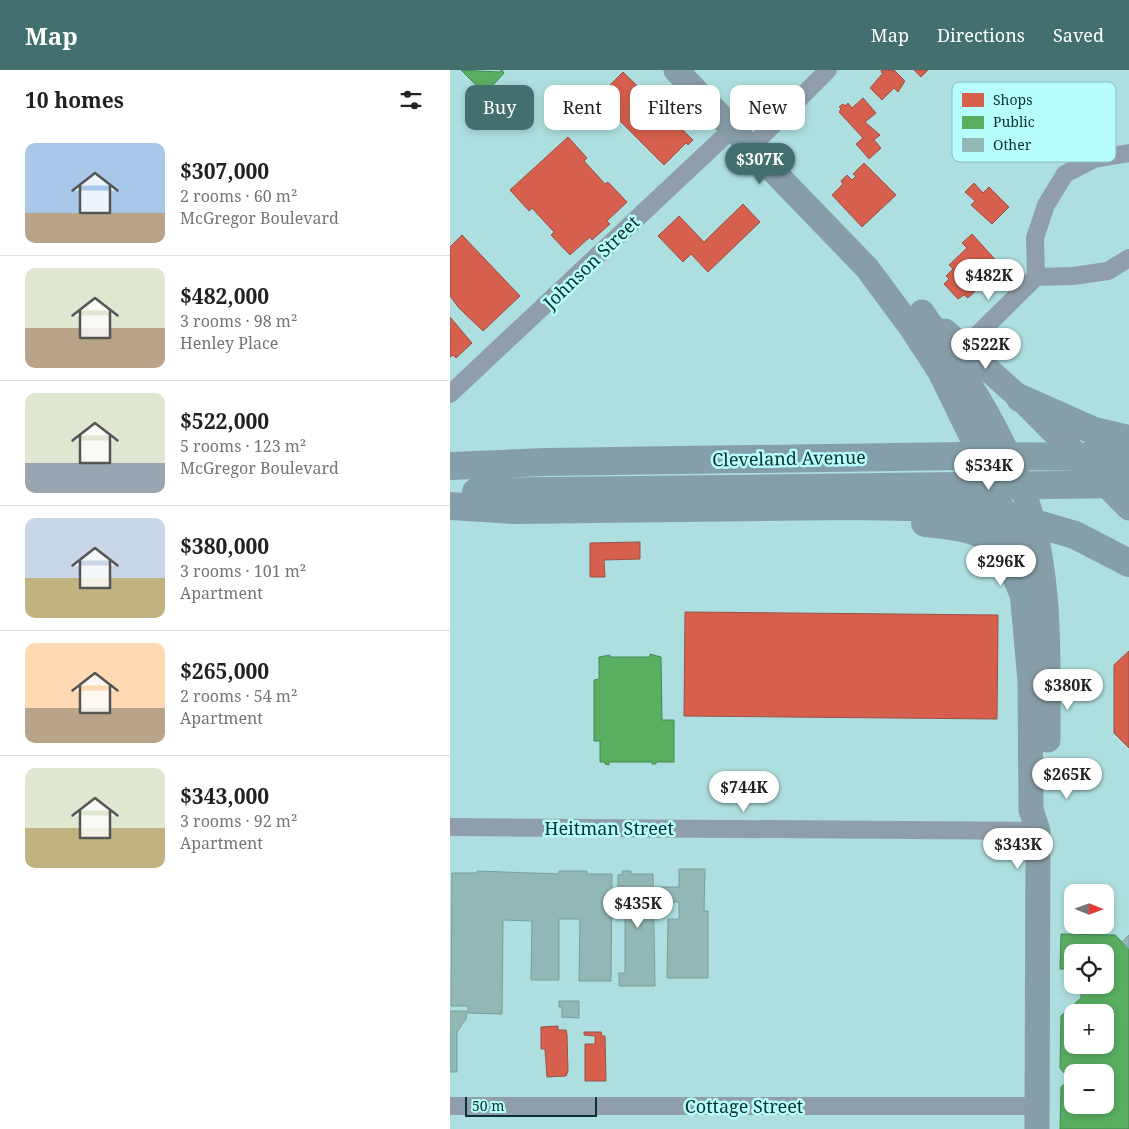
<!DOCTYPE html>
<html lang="en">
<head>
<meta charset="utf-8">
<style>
  :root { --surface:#fff; --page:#f6f6f6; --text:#202124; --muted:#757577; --line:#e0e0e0; --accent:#436f6f }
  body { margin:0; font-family:"Noto Serif",serif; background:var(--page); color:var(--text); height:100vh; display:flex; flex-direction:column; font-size:19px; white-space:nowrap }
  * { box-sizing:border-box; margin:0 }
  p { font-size:16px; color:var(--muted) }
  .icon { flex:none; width:28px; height:28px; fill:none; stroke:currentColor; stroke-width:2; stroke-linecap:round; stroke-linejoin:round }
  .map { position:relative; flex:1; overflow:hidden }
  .side { display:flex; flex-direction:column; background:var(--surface); width:450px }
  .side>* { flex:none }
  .top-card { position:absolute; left:15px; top:15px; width:475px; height:45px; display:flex; gap:10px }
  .needle { width:32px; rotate:91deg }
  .tools { position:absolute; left:614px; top:814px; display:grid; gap:10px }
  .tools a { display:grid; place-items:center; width:50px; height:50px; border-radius:10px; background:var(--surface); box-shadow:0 2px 8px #0003; font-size:25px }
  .scale { position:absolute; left:15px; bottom:12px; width:132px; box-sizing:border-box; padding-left:5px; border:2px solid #0a3232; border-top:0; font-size:14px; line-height:18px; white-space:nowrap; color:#0a3232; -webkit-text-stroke:4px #b8fdfd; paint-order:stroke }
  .price { position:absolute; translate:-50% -42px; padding:0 11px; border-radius:18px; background:#fff; color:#222; font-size:16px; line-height:32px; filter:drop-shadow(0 1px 2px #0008) }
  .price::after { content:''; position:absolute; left:50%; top:30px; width:15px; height:11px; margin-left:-8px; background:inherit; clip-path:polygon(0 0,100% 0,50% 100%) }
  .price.selected { background:var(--accent); color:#fff }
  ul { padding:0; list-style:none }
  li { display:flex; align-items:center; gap:15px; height:125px; padding:0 25px }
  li+li { border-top:1px solid var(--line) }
  li span { display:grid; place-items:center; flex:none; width:140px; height:100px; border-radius:10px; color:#555 }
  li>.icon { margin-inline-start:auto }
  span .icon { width:60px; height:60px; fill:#fffc; stroke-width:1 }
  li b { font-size:21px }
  h2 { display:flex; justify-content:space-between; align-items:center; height:60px; padding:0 25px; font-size:21px }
  .pill { padding:0 18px; border-radius:10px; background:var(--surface); box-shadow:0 2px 8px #0003; font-size:18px; line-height:45px }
  .pill.selected { background:var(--accent); color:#fff }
  header { display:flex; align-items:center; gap:30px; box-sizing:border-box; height:70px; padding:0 25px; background:var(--accent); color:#fff }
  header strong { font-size:24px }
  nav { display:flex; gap:28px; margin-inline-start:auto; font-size:18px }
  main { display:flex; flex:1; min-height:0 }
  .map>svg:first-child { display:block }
  .shops { fill:#d6604d; stroke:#995245 }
  .public { fill:#5aae61; stroke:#428953; fill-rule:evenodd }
  .building { fill:#92b8b5; stroke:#789e9b }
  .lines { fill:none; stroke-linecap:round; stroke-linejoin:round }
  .minor { stroke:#8f9eaa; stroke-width:18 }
  .secondary { stroke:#879da8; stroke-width:25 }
  .primary { stroke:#859faa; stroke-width:28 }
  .labels { text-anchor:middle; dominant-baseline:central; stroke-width:5; stroke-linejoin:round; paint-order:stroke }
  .street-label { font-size:18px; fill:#0a3232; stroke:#b8fdfd }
  .key { fill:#b8fdfd; stroke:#84c0c0; stroke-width:1 }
  .key-label { font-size:14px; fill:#0a3232 }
</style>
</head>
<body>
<header>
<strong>Map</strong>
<nav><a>Map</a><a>Directions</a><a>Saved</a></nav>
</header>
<main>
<section class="side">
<h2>10 homes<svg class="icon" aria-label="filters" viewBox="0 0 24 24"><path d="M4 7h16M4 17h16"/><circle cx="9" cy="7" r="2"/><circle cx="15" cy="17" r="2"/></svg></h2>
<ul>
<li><span style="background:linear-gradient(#a9c7e8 70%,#b9a48a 0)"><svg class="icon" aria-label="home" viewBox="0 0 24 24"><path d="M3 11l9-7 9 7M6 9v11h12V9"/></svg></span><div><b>$307,000</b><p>2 rooms · 60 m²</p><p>McGregor Boulevard</p></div></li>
<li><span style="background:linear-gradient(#dfe7d0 60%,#b9a48a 0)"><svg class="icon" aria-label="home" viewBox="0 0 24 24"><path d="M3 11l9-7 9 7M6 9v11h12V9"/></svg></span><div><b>$482,000</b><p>3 rooms · 98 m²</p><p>Henley Place</p></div></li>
<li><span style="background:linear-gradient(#dfe7d0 70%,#9aa5b1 0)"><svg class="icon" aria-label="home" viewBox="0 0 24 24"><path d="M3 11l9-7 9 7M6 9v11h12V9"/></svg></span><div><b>$522,000</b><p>5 rooms · 123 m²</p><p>McGregor Boulevard</p></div></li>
<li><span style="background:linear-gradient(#c9d6e8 60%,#c2b280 0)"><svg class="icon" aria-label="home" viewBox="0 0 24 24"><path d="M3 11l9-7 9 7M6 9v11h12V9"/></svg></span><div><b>$380,000</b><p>3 rooms · 101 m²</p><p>Apartment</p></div></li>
<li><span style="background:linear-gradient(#ffd9b3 65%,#b9a48a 0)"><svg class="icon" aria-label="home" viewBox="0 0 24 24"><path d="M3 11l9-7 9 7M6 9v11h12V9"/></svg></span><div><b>$265,000</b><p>2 rooms · 54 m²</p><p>Apartment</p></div></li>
<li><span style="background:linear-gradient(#dfe7d0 60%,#c2b280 0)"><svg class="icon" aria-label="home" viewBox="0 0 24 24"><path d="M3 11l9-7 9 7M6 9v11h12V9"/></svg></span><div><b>$343,000</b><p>3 rooms · 92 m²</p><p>Apartment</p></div></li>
</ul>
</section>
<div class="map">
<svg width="679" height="1059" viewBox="0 0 679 1059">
  <rect width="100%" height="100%" fill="#aedfe0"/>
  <path class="shops" d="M432 0H444L455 11 448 22 444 18 432 30 420 18 433 3 431 2Z
    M464 0H478L471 7Z
    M173 2 243 70 238 75 236 73 214 95 158 39 149 48 138 37Z
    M413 28 426 43 415 52 430 65 424 70 431 78 419 89 406 74 413 68 389 42 391 39 389 37 393 34 395 36 398 33 402 38Z
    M118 67 137 88 134 91 155 114 158 112 177 132 157 151 160 154 142 170 140 167 120 185 101 165 104 162 82 138 79 141 60 120Z
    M414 93 446 125 412 157 382 125 393 114 391 111 397 105 402 110 406 106 403 104Z
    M524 113 533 123 539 117 559 137 542 154 521 135 525 131 515 122Z
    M293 134 310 152 258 202 241 184 233 192 208 166 229 146 254 172Z
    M522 164 551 196 518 228 514 225 508 229 494 214 499 209 496 206 503 199 499 195 517 178 512 173Z
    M12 165 70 226 33 261 9 238 0 226V177Z
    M0 247 22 273 6 288 3 285 0 287Z
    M190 472V489L154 490 155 507H140V473Z
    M235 542 548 545 547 649 234 646Z
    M679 581V678L664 663V595Z
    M108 956V960H116L117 965 118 1001 116 1006 97 1007 95 979H91V957Z
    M134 962H151L152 966H155L156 1011H135V974H145V966L134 965Z"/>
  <path class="public" d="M11 0 49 2 52 0 54 3 35 24 32 22 30 23 27 20 29 18Z
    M200 584 211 587 212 650H224V692H206V694H202V692H159V695L155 694V692H150V671H144V610L149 609V587L160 585V587H200Z
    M611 864 665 865 679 879V1059H610L611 1017 620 1010 610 998 611 946 631 928V915H655V882H622V908L620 907V899H610ZM622 942H655V975H622ZM622 1002H655V1035H622Z"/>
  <path class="building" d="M229 799H255L254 841H258V908H217L218 849H229V832H204L205 817H229Z
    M27 801 109 804V801H137V804H162L161 911H129L130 849H109V910H81L82 851 53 850 52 944 18 943V936H1L2 803H27Z
    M172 801H181V804H203L205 916H169V903H175V843H163V837H175L174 817 168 818V805L173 804Z
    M679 865V879L672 872Z
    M109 931H129V948L112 947V937H109Z
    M0 941H17L16 949 7 962V1002H0Z"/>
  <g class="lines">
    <path class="minor" d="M301 77 378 0
      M586 207 585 168 596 135 615 104 644 89 679 83
      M515 277 586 207 623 206 658 201 679 188
      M0 324 281 60
      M0 757 588 761
      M0 1036H587"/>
    <path class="secondary" d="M226 0 417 198 460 256 490 302 531 386 554 444 567 490 572 521 580 611 581 740 588 761 587 1059
      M472 242C512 300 551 359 575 426 602 503 598 590 598 670
      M495 261 570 328 679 438"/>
    <path class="primary" d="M570 328 644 361 679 369
      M0 396 96 392 511 386 679 387
      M26 422 679 414
      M0 436 63 440 401 436 513 438 554 444 625 465 679 493
      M475 453C502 456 540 458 556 485 562 496 567 509 572 521"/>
  </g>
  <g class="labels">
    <g class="street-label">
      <text transform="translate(141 192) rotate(-44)">Johnson Street</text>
      <text transform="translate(339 388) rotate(-1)">Cleveland Avenue</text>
      <text x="159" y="758">Heitman Street</text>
      <text x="294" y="1036">Cottage Street</text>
    </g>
  </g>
  <rect x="502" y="12" width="164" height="80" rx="8" class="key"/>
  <rect x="512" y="23" width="22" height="14" fill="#d6604d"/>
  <rect x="512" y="46" width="22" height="13" fill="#5aae61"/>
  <rect x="512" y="68" width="22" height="14" fill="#92b8b5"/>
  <g class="key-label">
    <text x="543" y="35">Shops</text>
    <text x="543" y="57">Public</text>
    <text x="543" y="80">Other</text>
  </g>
</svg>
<div class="tools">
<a><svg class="needle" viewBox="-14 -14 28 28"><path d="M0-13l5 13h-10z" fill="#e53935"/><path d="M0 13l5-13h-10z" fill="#757577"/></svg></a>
<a><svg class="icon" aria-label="locate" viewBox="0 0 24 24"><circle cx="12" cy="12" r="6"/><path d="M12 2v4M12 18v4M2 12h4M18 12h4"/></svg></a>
<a>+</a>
<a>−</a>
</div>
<div class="scale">50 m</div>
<b class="price selected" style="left:310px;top:115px">$307K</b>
<b class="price" style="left:539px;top:231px">$482K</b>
<b class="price" style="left:536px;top:300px">$522K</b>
<b class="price" style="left:539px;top:421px">$534K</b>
<b class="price" style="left:551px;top:517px">$296K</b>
<b class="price" style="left:618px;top:641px">$380K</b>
<b class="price" style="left:617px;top:730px">$265K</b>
<b class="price" style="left:294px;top:743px">$744K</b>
<b class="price" style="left:568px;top:800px">$343K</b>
<b class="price" style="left:188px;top:859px">$435K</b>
<div class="top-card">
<a class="pill selected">Buy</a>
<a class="pill">Rent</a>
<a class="pill">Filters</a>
<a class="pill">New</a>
</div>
</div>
</main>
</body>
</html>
